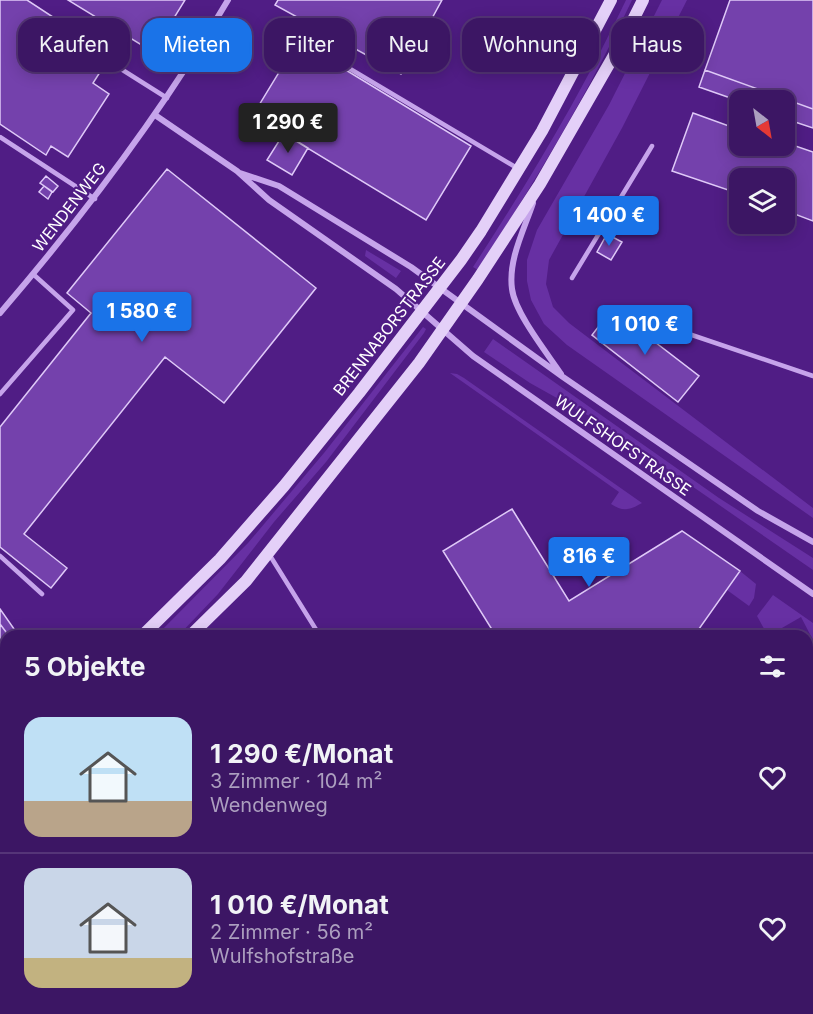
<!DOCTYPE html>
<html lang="de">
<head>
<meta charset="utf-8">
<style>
  :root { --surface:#3c1664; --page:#47236d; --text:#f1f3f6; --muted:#ac9fbf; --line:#553578; --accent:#1a73e8 }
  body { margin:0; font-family:Inter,sans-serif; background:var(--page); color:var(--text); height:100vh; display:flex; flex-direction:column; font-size:22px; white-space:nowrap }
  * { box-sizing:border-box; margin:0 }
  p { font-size:20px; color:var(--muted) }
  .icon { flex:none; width:33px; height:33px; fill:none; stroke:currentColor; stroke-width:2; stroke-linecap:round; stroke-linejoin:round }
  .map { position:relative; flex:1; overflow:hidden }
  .side { position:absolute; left:0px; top:630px; width:813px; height:384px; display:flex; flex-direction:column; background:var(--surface); border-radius:18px 18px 0 0; box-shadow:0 3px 15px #0003,0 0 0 2px var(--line) }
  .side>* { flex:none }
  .hud { position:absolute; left:18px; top:18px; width:777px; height:54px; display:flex; gap:12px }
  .needle { width:39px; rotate:149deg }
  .buttons { position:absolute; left:729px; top:90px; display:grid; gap:12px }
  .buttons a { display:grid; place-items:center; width:66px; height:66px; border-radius:12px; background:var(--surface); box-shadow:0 3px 15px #0003,0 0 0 2px var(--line); font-size:30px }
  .price { position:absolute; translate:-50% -51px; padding:0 14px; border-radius:6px; background:var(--accent); color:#fff; font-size:20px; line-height:39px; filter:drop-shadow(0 2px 3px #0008) }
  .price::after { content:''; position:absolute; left:50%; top:36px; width:18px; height:14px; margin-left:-9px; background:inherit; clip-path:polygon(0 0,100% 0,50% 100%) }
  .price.current { background:#222; color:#fff }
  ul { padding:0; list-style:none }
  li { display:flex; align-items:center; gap:18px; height:150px; padding:0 24px }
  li+li { border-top:2px solid var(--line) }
  li span { display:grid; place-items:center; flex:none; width:168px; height:120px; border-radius:18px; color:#555 }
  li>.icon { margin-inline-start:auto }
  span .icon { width:72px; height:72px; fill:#fffc; stroke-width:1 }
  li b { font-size:26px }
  h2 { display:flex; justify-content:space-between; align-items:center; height:72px; padding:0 24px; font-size:26px }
  .tag { padding:0 21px; border-radius:18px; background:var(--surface); box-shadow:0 3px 15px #0003,0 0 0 2px var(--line); font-size:21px; line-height:54px }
  .tag.current { background:var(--accent); color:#fff }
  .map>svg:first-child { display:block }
  .green { fill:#6730a3 }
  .building { fill:#7441ac; stroke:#dfc9f8; stroke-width:1.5 }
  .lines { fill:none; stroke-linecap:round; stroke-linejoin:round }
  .service { stroke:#c6a4eb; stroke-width:4.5 }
  .minor { stroke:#c6a4eb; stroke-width:6 }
  .secondary { stroke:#e4d0f8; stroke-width:12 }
  .labels { text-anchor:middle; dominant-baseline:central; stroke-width:4.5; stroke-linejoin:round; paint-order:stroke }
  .street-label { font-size:16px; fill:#fff; stroke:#501d85 }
</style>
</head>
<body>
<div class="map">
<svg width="813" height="1014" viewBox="0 0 813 1014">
  <rect width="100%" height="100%" fill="#501d85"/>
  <path class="green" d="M626 0H632C588 94 534 183 478 270L473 267C529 181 582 93 626 0Z
    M662 0H687L622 128 549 260 546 284 553 307 569 323 809 505 813 508V518L567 345 544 324 531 300 527 281V260L537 230 609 105Z
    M366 250 401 271 396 278 365 256Z
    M423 327 426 329 424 333 326 462 274 522 218 594 178 636H156L248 543 324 453Z
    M493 339 719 498 813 558V570L598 421 530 383 484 352Z
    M450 373 457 374 464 378 642 503C630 510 623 512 611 504L619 492Z
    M740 571 756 584 754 598 749 606 727 590Z
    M773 595 813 623V640L801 617 768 636 757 616Z
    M6 693V729L0 734V697Z"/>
  <path class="building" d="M0 0H27L111 55 93 83 109 94 68 157 51 146 46 155 0 124Z
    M68 0H185L153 52Z
    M278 0H442L424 33 427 42 421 54 411 57 401 74 275 5Z
    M730 0H813V109L705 70Z
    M298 41 471 146 426 220 253 115Z
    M705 70 813 109V128L795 122 792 132 784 130V100H740V112L735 111 739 101 699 87Z
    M693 113 740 130V146H784V142L813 152V221L784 210V178H740V194L672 171Z
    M284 133 308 148 292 175 267 160Z
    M167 169 316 288 224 403 165 357 24 534 67 568 51 588 0 547V427L91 313 67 293Z
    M46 176 58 186 53 192 40 183Z
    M44 186 52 192 48 199 39 192Z
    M607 234 622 242 611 260 597 252Z
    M612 309 699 376 678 402 592 335Z
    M512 509 569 601 682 531 740 571 694 636H496L443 551Z
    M0 609 19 636H9L0 624Z
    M0 624 9 636H6V686L0 690Z
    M813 801V827L807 818V805Z
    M6 854V942L0 932V858Z
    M807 877 813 886V980L807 984Z
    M45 1008H131L134 1014H48Z
    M241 1008H419L410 1014H245Z
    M559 1008H664L668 1014H562Z"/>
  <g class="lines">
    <path class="service" d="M273 37 288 32 517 168
      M121 69 167 98
      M0 137 95 199
      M572 278 652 146
      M680 331 813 376
      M0 394 73 310 33 274
      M269 554 320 636
      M0 556 42 594
      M807 785 813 779
      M807 831 813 841
      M0 1002 7 1014
      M162 1008 166 1014
      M434 1014 443 1008"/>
    <path class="minor" d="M155 115 237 171 269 200 396 289 473 356 813 594
      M240 173 279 186 411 267 563 377 758 511 813 542
      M533 203C524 230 508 260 512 289 515 313 547 353 561 374
      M0 313C85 214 162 112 228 0"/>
    <path class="secondary" d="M142 636 220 559 284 486 359 393 461 260 481 231 542 131 611 0
      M190 636 246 581 419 363 478 279 540 184 624 38 643 0
      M0 755 6 750
      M0 799 6 795"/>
  </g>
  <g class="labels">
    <g class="street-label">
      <text transform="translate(69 207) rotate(-52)">WENDENWEG</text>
      <text transform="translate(389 326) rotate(-52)">BRENNABORSTRASSE</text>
      <text transform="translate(623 445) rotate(35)">WULFSHOFSTRASSE</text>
    </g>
  </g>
</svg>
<div class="buttons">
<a><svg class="needle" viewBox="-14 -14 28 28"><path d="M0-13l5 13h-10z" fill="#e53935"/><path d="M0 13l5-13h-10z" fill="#ac9fbf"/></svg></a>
<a><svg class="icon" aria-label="layers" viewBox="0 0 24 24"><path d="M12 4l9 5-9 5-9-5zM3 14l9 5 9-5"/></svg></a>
</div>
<b class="price current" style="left:288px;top:154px">1 290 €</b>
<b class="price" style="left:609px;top:247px">1 400 €</b>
<b class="price" style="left:142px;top:343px">1 580 €</b>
<b class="price" style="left:645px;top:356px">1 010 €</b>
<b class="price" style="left:589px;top:588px">816 €</b>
<div class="hud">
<a class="tag">Kaufen</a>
<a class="tag current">Mieten</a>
<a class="tag">Filter</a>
<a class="tag">Neu</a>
<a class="tag">Wohnung</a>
<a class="tag">Haus</a>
</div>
<section class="side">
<h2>5 Objekte<svg class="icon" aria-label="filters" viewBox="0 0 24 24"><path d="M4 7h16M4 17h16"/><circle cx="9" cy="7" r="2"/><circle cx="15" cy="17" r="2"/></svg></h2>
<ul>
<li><span style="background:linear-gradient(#bfe0f5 70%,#b9a48a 0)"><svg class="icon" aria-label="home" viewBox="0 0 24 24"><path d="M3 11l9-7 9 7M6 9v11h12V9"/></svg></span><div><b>1 290 €/Monat</b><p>3 Zimmer · 104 m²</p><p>Wendenweg</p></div><svg class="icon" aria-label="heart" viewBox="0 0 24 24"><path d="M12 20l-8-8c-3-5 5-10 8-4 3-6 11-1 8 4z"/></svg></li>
<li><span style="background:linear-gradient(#c9d6e8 75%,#c2b280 0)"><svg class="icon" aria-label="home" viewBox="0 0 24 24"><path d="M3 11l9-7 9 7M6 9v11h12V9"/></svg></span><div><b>1 010 €/Monat</b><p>2 Zimmer · 56 m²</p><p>Wulfshofstraße</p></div><svg class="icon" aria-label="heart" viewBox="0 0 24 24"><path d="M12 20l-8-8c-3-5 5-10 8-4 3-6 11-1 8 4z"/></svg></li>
</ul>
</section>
</div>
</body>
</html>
